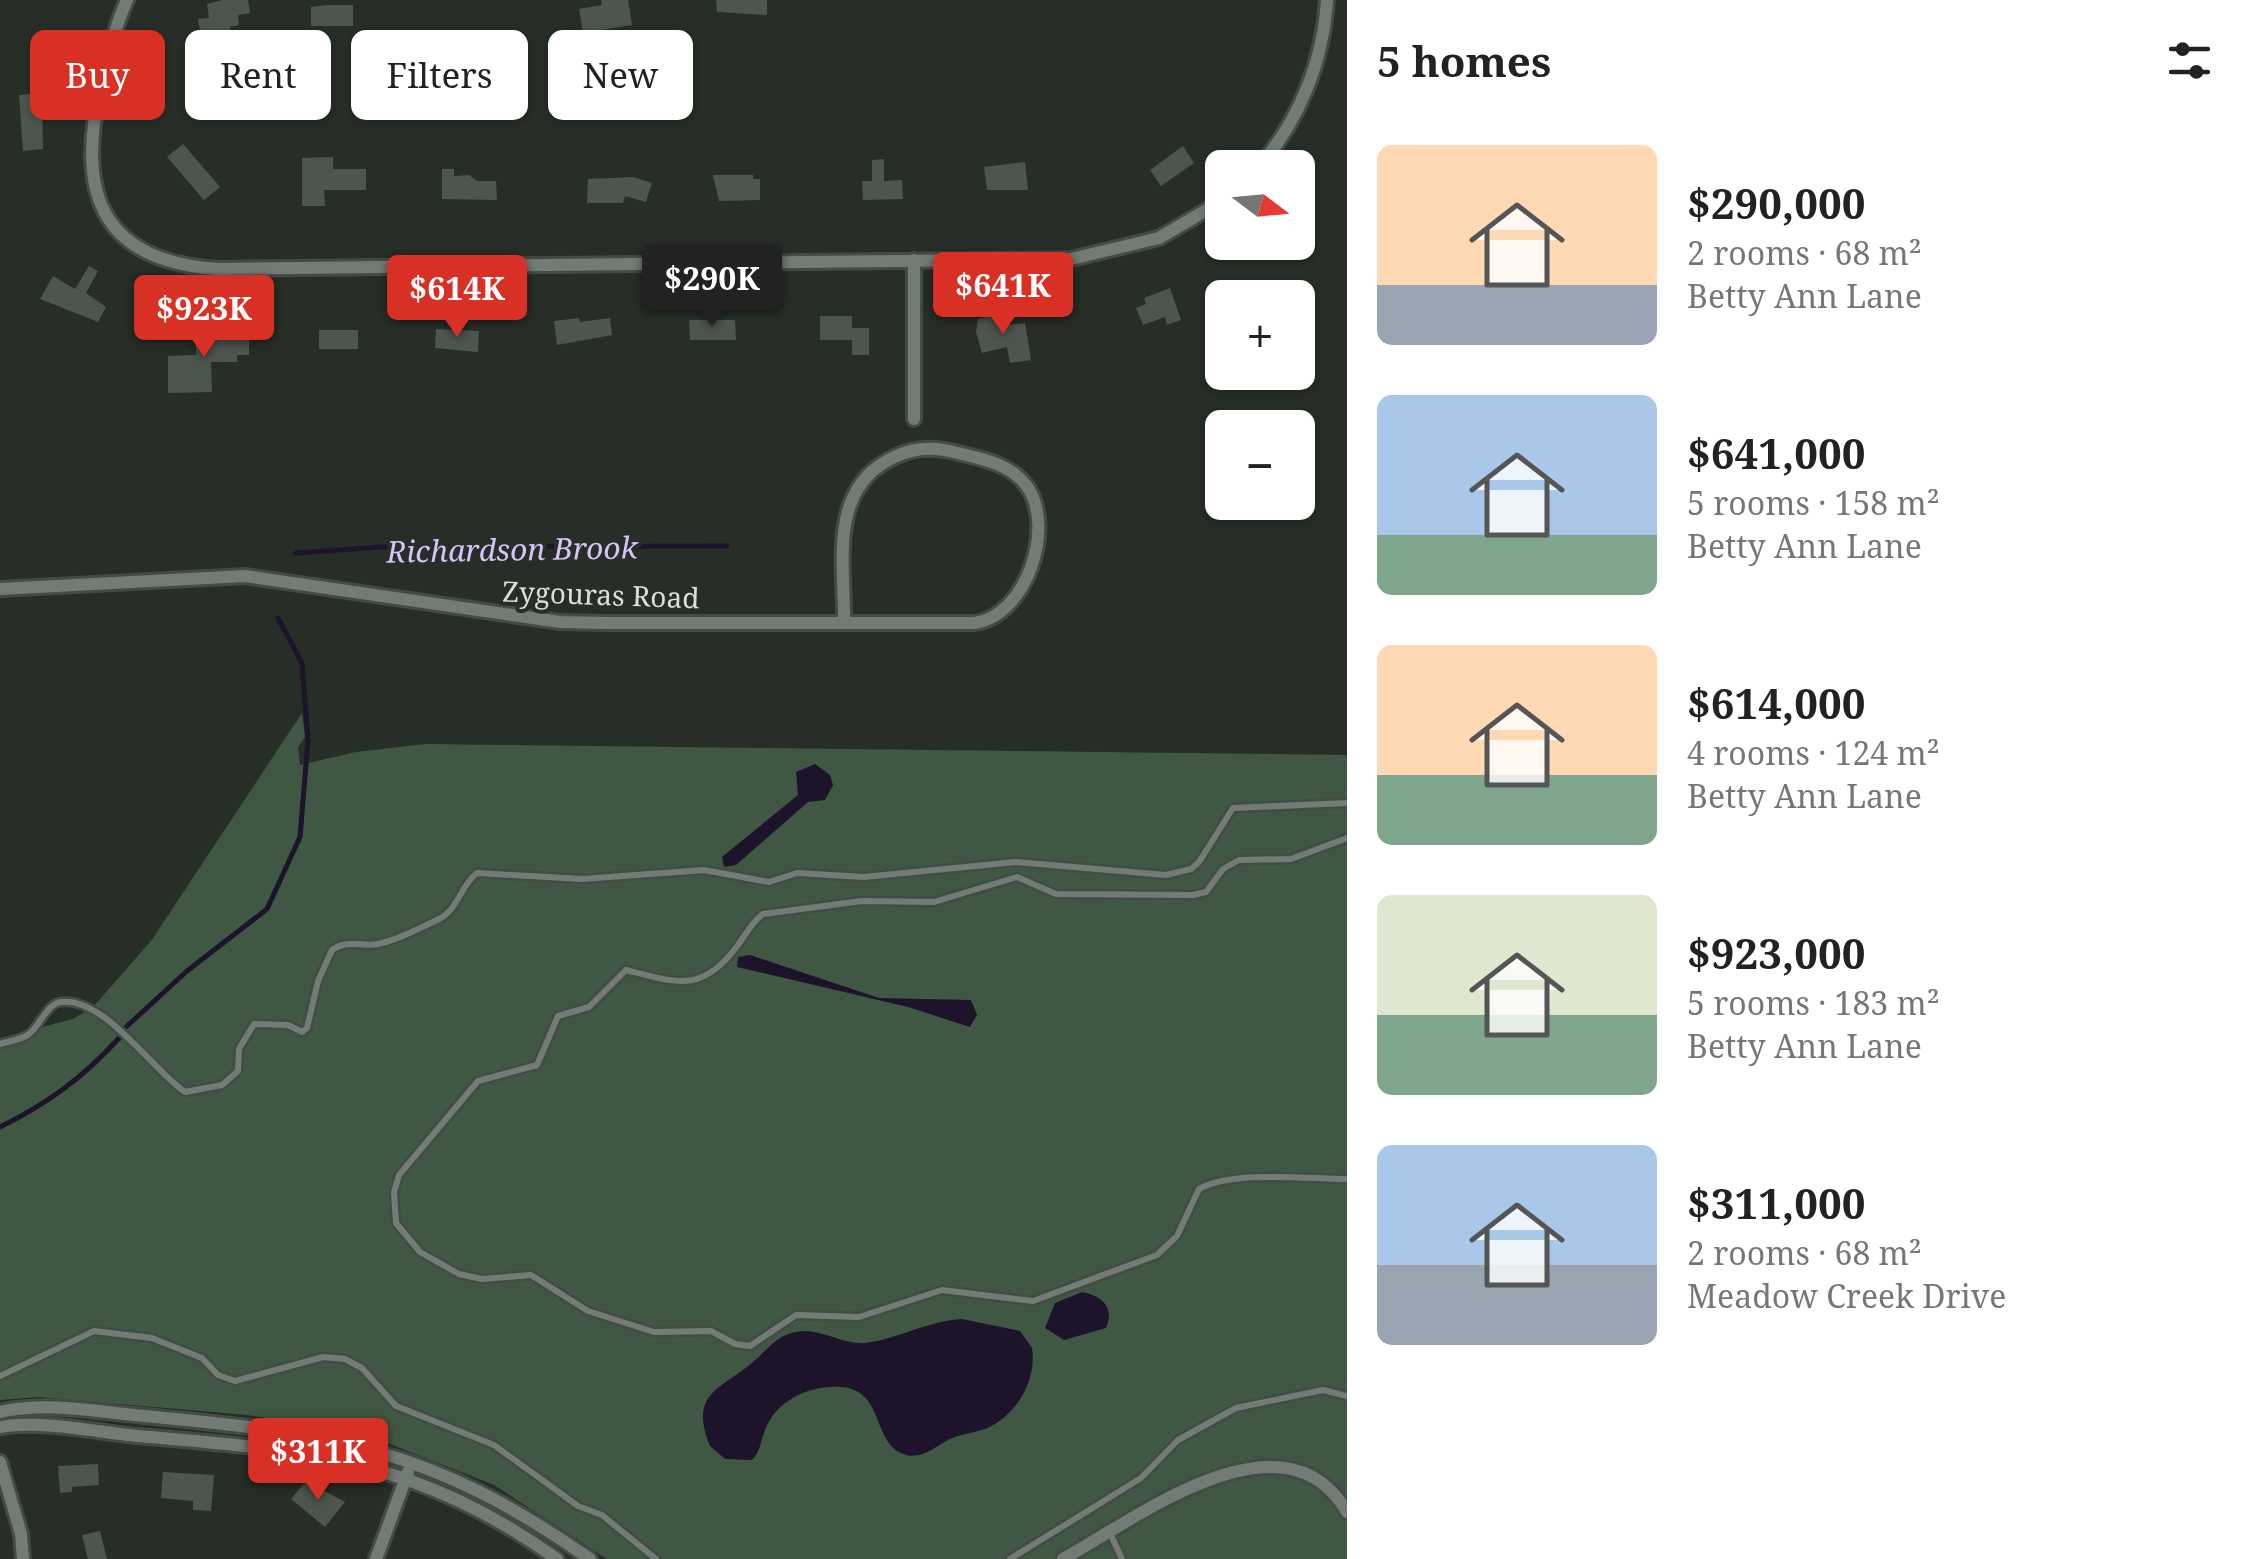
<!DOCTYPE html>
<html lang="en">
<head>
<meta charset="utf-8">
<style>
  :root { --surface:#fff; --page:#f2f2f2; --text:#222; --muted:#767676; --accent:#d93025 }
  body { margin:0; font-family:"Noto Serif",serif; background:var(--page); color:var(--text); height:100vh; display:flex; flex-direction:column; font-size:38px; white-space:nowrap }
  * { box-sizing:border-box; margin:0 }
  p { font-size:32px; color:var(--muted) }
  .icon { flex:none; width:55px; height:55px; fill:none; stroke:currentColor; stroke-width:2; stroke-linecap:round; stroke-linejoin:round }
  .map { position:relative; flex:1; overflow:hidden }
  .sheet { display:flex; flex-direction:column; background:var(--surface); width:900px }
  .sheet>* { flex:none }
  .guide { position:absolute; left:30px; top:30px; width:950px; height:90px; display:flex; gap:20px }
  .needle { width:65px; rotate:106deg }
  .buttons { position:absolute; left:1205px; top:150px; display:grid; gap:20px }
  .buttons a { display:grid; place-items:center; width:110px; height:110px; border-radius:15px; background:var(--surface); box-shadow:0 2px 8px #0004; font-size:50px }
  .price { position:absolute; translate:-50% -85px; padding:0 22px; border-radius:10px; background:var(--accent); color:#fff; font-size:32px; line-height:65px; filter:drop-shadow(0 2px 5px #0008) }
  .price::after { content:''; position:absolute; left:50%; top:60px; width:30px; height:22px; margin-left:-15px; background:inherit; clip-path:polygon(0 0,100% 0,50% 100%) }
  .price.on { background:#222; color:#fff }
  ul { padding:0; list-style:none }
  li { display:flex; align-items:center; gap:30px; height:250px; padding:0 30px }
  li span { display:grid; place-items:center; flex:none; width:280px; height:200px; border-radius:15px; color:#555 }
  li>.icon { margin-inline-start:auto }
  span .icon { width:120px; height:120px; fill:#fffc; stroke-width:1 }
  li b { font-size:42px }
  h2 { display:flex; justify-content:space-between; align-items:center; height:120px; padding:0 30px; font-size:42px }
  .tag { padding:0 35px; border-radius:15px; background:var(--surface); box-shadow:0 2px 8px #0004; font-size:35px; line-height:90px }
  .tag.on { background:var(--accent); color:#fff }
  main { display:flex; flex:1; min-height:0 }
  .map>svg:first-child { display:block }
  .green { fill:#405843 }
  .water { fill:#1d132b }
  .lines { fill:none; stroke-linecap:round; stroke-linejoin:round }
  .stream { stroke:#1d132b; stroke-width:5 }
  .building { fill:#4d564e }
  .lane-casing { stroke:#444a45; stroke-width:11 }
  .street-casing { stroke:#444a45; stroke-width:18 }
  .lane { stroke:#737c74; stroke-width:6 }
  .street { stroke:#737c74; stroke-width:12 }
  .labels { text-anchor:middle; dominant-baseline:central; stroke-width:8; stroke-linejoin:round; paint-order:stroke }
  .street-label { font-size:28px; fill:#dadfdb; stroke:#262e27 }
  .water-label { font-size:30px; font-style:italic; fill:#d8c3f9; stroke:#262e27 }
</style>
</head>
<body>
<main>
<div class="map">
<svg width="1347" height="1559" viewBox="0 0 1347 1559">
  <rect width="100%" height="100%" fill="#262e27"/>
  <path class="green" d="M302 713 305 737 298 747 300 765 356 752 425 744 1347 755V1559H607L494 1485 362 1433 247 1415 38 1397 0 1400V1038L73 1019 94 1006 151 941Z"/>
  <path class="water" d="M815 764 830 775 833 785 825 800 808 802 736 865 724 867 722 857 798 795 796 772Z
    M750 955 879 998 971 1000 977 1015 970 1027 908 1007 737 967 738 957Z
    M1082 1292C1102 1296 1115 1307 1106 1328L1064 1340 1045 1328 1055 1303Z
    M962 1319 1020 1331 1032 1348C1037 1377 1019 1411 993 1425 980 1433 963 1433 950 1439 934 1447 920 1462 901 1453 868 1437 888 1377 821 1388 795 1392 772 1408 764 1433 760 1444 760 1452 752 1460L725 1459 710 1446C688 1392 722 1389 753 1362 767 1350 777 1335 796 1332 820 1327 841 1345 865 1343 898 1339 927 1321 962 1319Z"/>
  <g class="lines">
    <path class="stream" d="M296 553 381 547 727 546
      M126 1027 187 971 267 909 300 837 308 740 302 663 278 618
      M0 1127C47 1104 84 1077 119 1038"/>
  </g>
  <path class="building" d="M222 0H248L250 13 238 15 239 25 230 27 232 35 201 37 198 19 209 18 207 4Z
    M601 0H628L632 25 583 33 579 9 602 5Z
    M716 0H767V15L717 12Z
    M327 5H353V26H311V7Z
    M42 93 43 149 23 151 19 95Z
    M183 144 220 187 204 200 167 157Z
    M1183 146 1194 163 1161 186 1150 170Z
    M333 157V169H366V190H324L325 206H302V158Z
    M884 159V181L902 180 903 199 863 200 862 181H872V160Z
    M1025 162 1028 190H987L984 167Z
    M442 169H454V176L469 175 477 181H496L497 200 442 199Z
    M713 175H753V179H760V200L719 201Z
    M633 177 652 183 646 202 625 196 623 203H587L588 179Z
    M89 266 98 271 86 293 106 307 98 322 40 299 53 276 75 289Z
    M1170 288 1181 320 1167 325 1165 317 1143 325 1136 308 1146 304 1144 298Z
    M997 307 1001 321 1007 319 1008 325 1025 323 1031 360 1010 363 1007 347 982 353 976 332 978 319 987 317 985 310Z
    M820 316H852V328H869V355H852V340H820Z
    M579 318 580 322 610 318 612 335 557 345 554 321Z
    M689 320H735L736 340H690Z
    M195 323H211L212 333H236V338H249V355H237V362H211L212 392 168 393V356L196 355Z
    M436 329 479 331 478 352 435 348Z
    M319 330H358V349H319Z
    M98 1464 99 1485 72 1487V1492L60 1493 58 1466Z
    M163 1472 214 1475 211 1511 193 1510V1501L161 1498Z
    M306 1481 345 1502 325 1527 291 1499Z
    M100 1531 107 1559H88L82 1535Z"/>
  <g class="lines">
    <g class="lane-casing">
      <path id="lane" d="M1347 838 1291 859 1239 860 1223 869 1206 892 1193 895 1056 894 1017 877 934 902 862 901 763 914C751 923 747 933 738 945 702 994 677 983 626 970L589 1007 558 1016 537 1065 478 1081 399 1175 394 1192 396 1223 420 1252 459 1274 482 1279 531 1275 588 1311 654 1332 711 1331 735 1344 750 1346 796 1315 859 1317 942 1290 1033 1301 1157 1255 1177 1236 1199 1189C1234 1170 1307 1179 1347 1179
        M0 1044C10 1041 21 1040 29 1034 40 1025 48 1003 61 1002 104 996 153 1071 185 1092L222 1085 238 1071 239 1049 254 1024 288 1025 302 1032 307 1028 318 981 332 950C348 939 361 947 378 944 396 941 420 928 437 920 459 910 459 887 477 873L582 879 704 870 769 882 797 873 864 877 1015 862 1166 875 1191 869 1199 862 1233 808 1347 803
        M0 1376 94 1331 152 1338 202 1358 218 1375 235 1381 323 1357 345 1359 362 1368 396 1406 494 1445 578 1506 602 1515 656 1559
        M1110 1533 1122 1559
        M1010 1559 1141 1478 1178 1440 1236 1408 1323 1390 1347 1396"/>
    </g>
    <g class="street-casing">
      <path id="street" d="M127 0C115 26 109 55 102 82 76 187 96 261 218 269L1071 259 1159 238 1222 201
        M1258 168C1299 121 1323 62 1327 0
        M914 260V419
        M0 589 245 576 560 622 606 623H974C1026 617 1057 526 1026 485 1010 464 983 459 958 453 931 446 910 447 885 462 829 495 845 567 844 623
        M0 1412C47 1401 98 1412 145 1416 334 1434 430 1447 590 1559
        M0 1427C43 1420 94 1432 138 1436 307 1451 413 1457 557 1559
        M0 1462 21 1534 23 1559
        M376 1559 408 1472
        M1063 1559C1136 1519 1284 1404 1347 1512"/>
    </g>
    <use href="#lane" class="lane"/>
    <use href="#street" class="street"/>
  </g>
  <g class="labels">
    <g class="street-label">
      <text transform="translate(601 594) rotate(2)">Zygouras Road</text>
    </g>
    <g class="water-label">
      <text transform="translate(512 549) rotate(-1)">Richardson Brook</text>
    </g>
  </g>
</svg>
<div class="buttons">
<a><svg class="needle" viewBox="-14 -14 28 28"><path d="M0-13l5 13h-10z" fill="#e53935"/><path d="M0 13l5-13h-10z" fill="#767676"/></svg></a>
<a>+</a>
<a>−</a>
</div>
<b class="price on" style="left:712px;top:330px">$290K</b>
<b class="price" style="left:1003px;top:337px">$641K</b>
<b class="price" style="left:457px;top:340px">$614K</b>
<b class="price" style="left:204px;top:360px">$923K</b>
<b class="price" style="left:318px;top:1503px">$311K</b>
<div class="guide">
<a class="tag on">Buy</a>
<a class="tag">Rent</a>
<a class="tag">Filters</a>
<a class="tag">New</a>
</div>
</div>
<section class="sheet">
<h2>5 homes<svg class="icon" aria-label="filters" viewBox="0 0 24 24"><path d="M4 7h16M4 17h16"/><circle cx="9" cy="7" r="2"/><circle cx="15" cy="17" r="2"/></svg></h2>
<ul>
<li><span style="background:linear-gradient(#ffd9b3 70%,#9aa5b1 0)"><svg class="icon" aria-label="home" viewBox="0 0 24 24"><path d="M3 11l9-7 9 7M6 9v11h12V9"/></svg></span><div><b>$290,000</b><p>2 rooms · 68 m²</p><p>Betty Ann Lane</p></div></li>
<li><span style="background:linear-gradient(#a9c7e8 70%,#7fa58c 0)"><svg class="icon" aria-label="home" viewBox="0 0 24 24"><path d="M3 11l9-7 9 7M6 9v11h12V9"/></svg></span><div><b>$641,000</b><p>5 rooms · 158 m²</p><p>Betty Ann Lane</p></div></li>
<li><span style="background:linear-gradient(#ffd9b3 65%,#7fa58c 0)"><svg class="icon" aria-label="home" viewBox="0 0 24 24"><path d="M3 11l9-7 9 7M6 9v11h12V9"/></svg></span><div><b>$614,000</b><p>4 rooms · 124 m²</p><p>Betty Ann Lane</p></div></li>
<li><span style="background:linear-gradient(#dfe7d0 60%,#7fa58c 0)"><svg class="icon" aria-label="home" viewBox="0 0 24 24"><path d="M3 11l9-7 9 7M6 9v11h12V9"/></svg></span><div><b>$923,000</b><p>5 rooms · 183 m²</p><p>Betty Ann Lane</p></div></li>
<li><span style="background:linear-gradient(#a9c7e8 60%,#9aa5b1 0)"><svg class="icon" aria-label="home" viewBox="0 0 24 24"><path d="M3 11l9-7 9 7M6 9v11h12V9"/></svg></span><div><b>$311,000</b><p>2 rooms · 68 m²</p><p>Meadow Creek Drive</p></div></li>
</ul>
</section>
</main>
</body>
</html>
